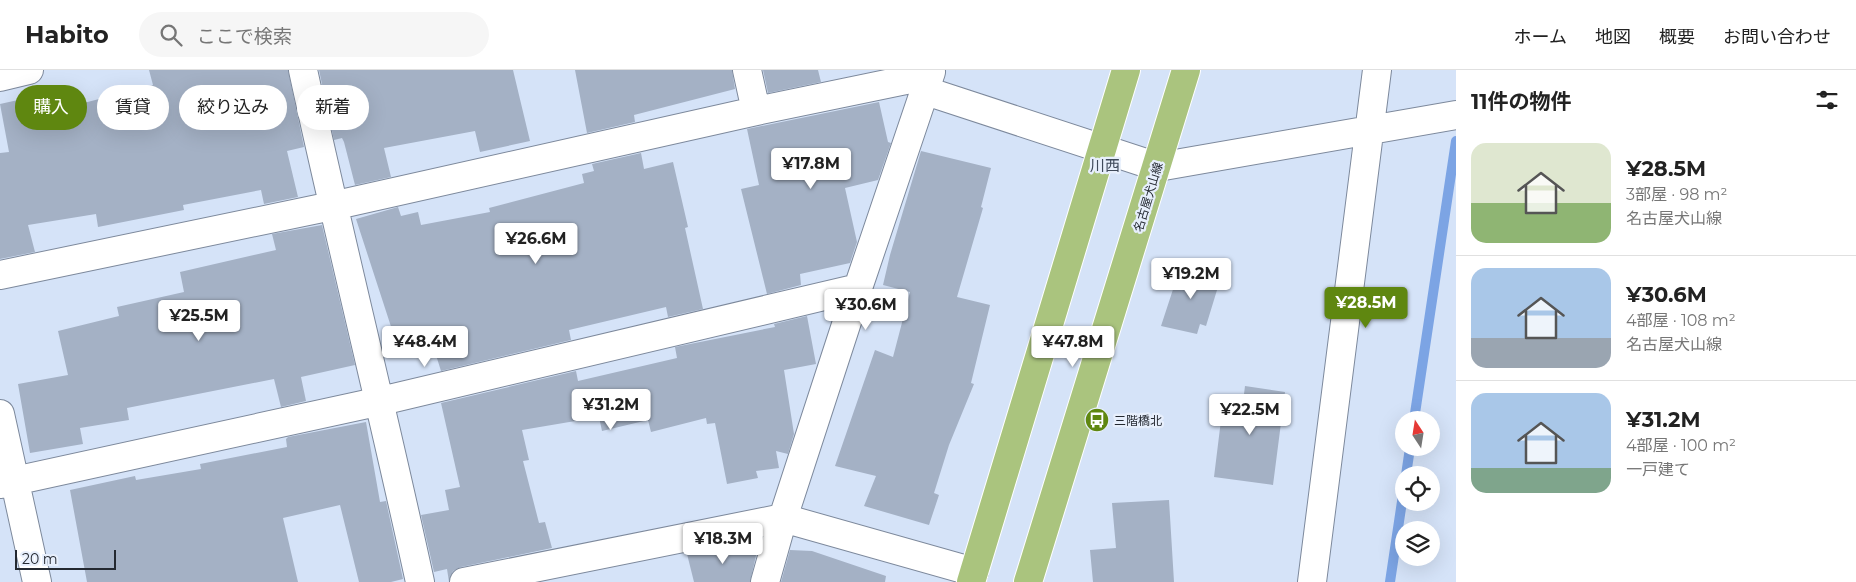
<!DOCTYPE html>
<html lang="ja">
<head>
<meta charset="utf-8">
<style>
  :root { --surface:#fff; --page:#f6f6f6; --text:#222; --muted:#767676; --line:#e0e0e0; --accent:#5f8710 }
  body { margin:0; font-family:Montserrat,"Noto Sans JP",sans-serif; background:var(--page); color:var(--text); height:100vh; display:flex; flex-direction:column; font-size:19px; white-space:nowrap }
  * { box-sizing:border-box; margin:0 }
  p { font-size:16px; color:var(--muted) }
  .icon { flex:none; width:28px; height:28px; fill:none; stroke:currentColor; stroke-width:2; stroke-linecap:round; stroke-linejoin:round }
  .map { position:relative; flex:1; overflow:hidden }
  .sheet { display:flex; flex-direction:column; background:var(--surface); width:400px }
  .sheet>* { flex:none }
  .banner { position:absolute; left:15px; top:15px; width:475px; height:45px; display:flex; gap:10px }
  .needle { width:32px; rotate:348deg }
  .tools { position:absolute; left:1395px; top:341px; display:grid; gap:10px }
  .tools a { display:grid; place-items:center; width:45px; height:45px; border-radius:50%; background:var(--surface); box-shadow:0 5px 20px #0002; font-size:25px }
  .scale { position:absolute; left:15px; bottom:12px; width:101px; box-sizing:border-box; padding-left:5px; border:2px solid #242931; border-top:0; font-size:14px; line-height:18px; white-space:nowrap; color:#242931; -webkit-text-stroke:4px #e7effc; paint-order:stroke }
  .price { position:absolute; translate:-50% -42px; padding:0 11px; border-radius:5px; background:#fff; color:#222; font-size:16px; line-height:32px; filter:drop-shadow(0 1px 2px #0008) }
  .price::after { content:''; position:absolute; left:50%; top:30px; width:15px; height:11px; margin-left:-8px; background:inherit; clip-path:polygon(0 0,100% 0,50% 100%) }
  .price.active { background:var(--accent); color:#fff }
  ul { padding:0; list-style:none }
  li { display:flex; align-items:center; gap:15px; height:125px; padding:0 15px }
  li+li { border-top:1px solid var(--line) }
  li span { display:grid; place-items:center; flex:none; width:140px; height:100px; border-radius:15px; color:#555 }
  li>.icon { margin-inline-start:auto }
  span .icon { width:60px; height:60px; fill:#fffc; stroke-width:1 }
  li b { font-size:21px }
  h2 { display:flex; justify-content:space-between; align-items:center; height:60px; padding:0 15px; font-size:21px }
  .chip { padding:0 18px; border-radius:22px; background:var(--surface); box-shadow:0 5px 20px #0002; font-size:18px; line-height:45px }
  .chip.active { background:var(--accent); color:#fff }
  header { display:flex; align-items:center; gap:30px; box-sizing:border-box; height:70px; padding:0 25px; background:var(--surface); border-bottom:1px solid var(--line) }
  header strong { font-size:24px }
  nav { display:flex; gap:28px; margin-inline-start:auto; font-size:18px }
  .search { width:350px; height:45px; background:var(--page); display:flex; align-items:center; gap:12px; box-sizing:border-box; padding:0 18px; border-radius:28px; color:var(--muted); font-size:19px }
  main { display:flex; flex:1; min-height:0 }
  .map>svg:first-child { display:block }
  .lines { fill:none; stroke-linecap:round; stroke-linejoin:round }
  .stream { stroke:#7ca4e4; stroke-width:10 }
  .building { fill:#a4b1c5 }
  .minor-casing { stroke:#7d899c; stroke-width:30 }
  .major-casing { stroke:#fff; stroke-width:30 }
  .minor { stroke:#fff; stroke-width:28 }
  .major { stroke:#aac47e; stroke-width:28 }
  .labels { text-anchor:middle; dominant-baseline:central; stroke-width:4.5; stroke-linejoin:round; paint-order:stroke }
  .street-label { font-size:12px; fill:#242931; stroke:#e7effc }
  .poi-label { font-size:12px; fill:#242931; stroke:#e7effc; text-anchor:start }
  .quarter-label { font-size:15px; fill:#3e495a; stroke:#e7effc }
</style>
</head>
<body>
<header>
<strong>Habito</strong>
<div class="search"><svg class="icon" aria-label="search" viewBox="0 0 24 24"><circle cx="10" cy="10" r="6"/><path d="M15 15l6 6"/></svg>ここで検索</div>
<nav><a>ホーム</a><a>地図</a><a>概要</a><a>お問い合わせ</a></nav>
</header>
<main>
<div class="map">
<svg width="1456" height="512" viewBox="0 0 1456 512">
  <rect width="100%" height="100%" fill="#d5e3f8"/>
  <g class="lines">
    <path class="stream" d="M1414 350 1456 71
      M1406 405 1410 378
      M1390 512 1404 418"/>
  </g>
  <path class="building" d="M149 0H288L304 77 287 81 298 127 264 134 261 120 183 135 184 140 98 157 96 144 28 155 35 182 0 189V83L9 82 0 34 72 18 76 35 153 15Z
    M319 0H513L530 71 480 82 475 61 384 78 391 107 355 115 344 72 342 68 334 70Z
    M575 0H732L735 19 634 45 635 52 587 63Z
    M763 0H818L821 12 768 23Z
    M879 32 888 72 891 73 878 110 845 118 857 172 850 193 800 204 801 215 767 224 741 119 759 115 747 59Z
    M921 81 991 98 981 137 983 138 957 227 990 235 971 313 974 314 949 375 934 423 939 425 929 455 864 436 876 406 835 396 875 280 893 287 910 222 883 215 890 185Z
    M641 83 644 99 673 92 688 157 685 158 703 239 668 247 666 237 569 260 571 270 441 301 430 266 397 275 356 149 398 137 401 146 418 142 421 155 490 142 489 138 584 113 582 104 594 101 592 94Z
    M322 155 355 295 301 307 306 331 281 337 274 309 127 338 129 350 80 358 83 374 30 383 18 314 68 305 58 261 119 246 117 237 184 222 180 202 276 180 272 164Z
    M1181 195 1221 207 1206 256 1200 254 1197 264 1161 256Z
    M807 246 816 294 784 300 794 364 788 384 776 381 779 398 756 401 758 408 727 414 715 353 707 354 706 348 651 362 648 350 602 361 599 347 522 360 529 390 523 391 539 453 545 452 552 478 461 497 453 501 449 512 447 499 434 502 421 445 449 440 445 420 460 417 441 333 576 301 578 311 677 288 675 277 775 257 774 254Z
    M1245 316 1285 322 1273 415 1214 407 1221 350 1219 349 1221 328 1244 324Z
    M366 352 380 432 386 431 403 509 391 512H359L340 435 283 448 298 512H87L70 420 135 406 136 410 201 399 200 394 287 377 286 369 288 367Z
    M1169 430 1174 512H1093L1090 480 1116 478 1112 433Z
    M731 476 758 477 750 512H694L687 484Z
    M790 480 812 481 886 506 885 512H781Z"/>
  <g class="lines">
    <g class="minor-casing">
      <path id="minor" d="M303 0C340 171 383 341 420 512
        M747 0 756 41
        M0 7 29 0
        M926 21 1158 97 1456 45
        M0 205 332 136 756 41 930 5
        M0 344 37 512
        M0 414 381 331 858 218
        M464 512 783 448 974 502
        M765 512 783 448 858 218 931 2
        M1312 512 1377 0"/>
    </g>
    <g class="major-casing">
      <path id="major" d="M971 512 1126 0
        M1028 512 1186 0"/>
    </g>
    <use href="#minor" class="minor"/>
    <use href="#major" class="major"/>
  </g>
  <defs>
    <g id="bus-disc" transform="scale(1.25)"><circle r="9.5" fill="#5f8710" stroke="#e7effc"/><path d="M-5-6H5V4H4V6H2V4H-2V6H-4V4H-5ZM-3.5-4V0h7V-4ZM-3.5 1.2v1.5H-2V1.2ZM2 1.2v1.5H3.5V1.2Z" fill="#fff"/></g>
  </defs>
  <g fill-rule="evenodd">
    <use href="#bus-disc" x="1097" y="350"/>
  </g>
  <g class="labels">
    <g class="street-label">
      <text transform="translate(1148 127) rotate(-73)">名古屋犬山線</text>
    </g>
    <g class="poi-label">
      <text x="1114" y="350">三階橋北</text>
    </g>
    <g class="quarter-label">
      <text x="1105" y="95">川西</text>
    </g>
  </g>
</svg>
<div class="tools">
<a><svg class="needle" viewBox="-14 -14 28 28"><path d="M0-13l5 13h-10z" fill="#e53935"/><path d="M0 13l5-13h-10z" fill="#767676"/></svg></a>
<a><svg class="icon" aria-label="locate" viewBox="0 0 24 24"><circle cx="12" cy="12" r="6"/><path d="M12 2v4M12 18v4M2 12h4M18 12h4"/></svg></a>
<a><svg class="icon" aria-label="layers" viewBox="0 0 24 24"><path d="M12 4l9 5-9 5-9-5zM3 14l9 5 9-5"/></svg></a>
</div>
<div class="scale">20 m</div>
<b class="price" style="left:811px;top:120px">¥17.8M</b>
<b class="price" style="left:536px;top:195px">¥26.6M</b>
<b class="price" style="left:1191px;top:230px">¥19.2M</b>
<b class="price active" style="left:1366px;top:259px">¥28.5M</b>
<b class="price" style="left:866px;top:261px">¥30.6M</b>
<b class="price" style="left:199px;top:272px">¥25.5M</b>
<b class="price" style="left:425px;top:298px">¥48.4M</b>
<b class="price" style="left:1073px;top:298px">¥47.8M</b>
<b class="price" style="left:611px;top:361px">¥31.2M</b>
<b class="price" style="left:1250px;top:366px">¥22.5M</b>
<b class="price" style="left:723px;top:495px">¥18.3M</b>
<div class="banner">
<a class="chip active">購入</a>
<a class="chip">賃貸</a>
<a class="chip">絞り込み</a>
<a class="chip">新着</a>
</div>
</div>
<section class="sheet">
<h2>11件の物件<svg class="icon" aria-label="filters" viewBox="0 0 24 24"><path d="M4 7h16M4 17h16"/><circle cx="9" cy="7" r="2"/><circle cx="15" cy="17" r="2"/></svg></h2>
<ul>
<li><span style="background:linear-gradient(#dfe7d0 60%,#8fb573 0)"><svg class="icon" aria-label="home" viewBox="0 0 24 24"><path d="M3 11l9-7 9 7M6 9v11h12V9"/></svg></span><div><b>¥28.5M</b><p>3部屋 · 98 m²</p><p>名古屋犬山線</p></div></li>
<li><span style="background:linear-gradient(#a9c7e8 70%,#9aa5b1 0)"><svg class="icon" aria-label="home" viewBox="0 0 24 24"><path d="M3 11l9-7 9 7M6 9v11h12V9"/></svg></span><div><b>¥30.6M</b><p>4部屋 · 108 m²</p><p>名古屋犬山線</p></div></li>
<li><span style="background:linear-gradient(#a9c7e8 75%,#7fa58c 0)"><svg class="icon" aria-label="home" viewBox="0 0 24 24"><path d="M3 11l9-7 9 7M6 9v11h12V9"/></svg></span><div><b>¥31.2M</b><p>4部屋 · 100 m²</p><p>一戸建て</p></div></li>
</ul>
</section>
</main>
</body>
</html>
